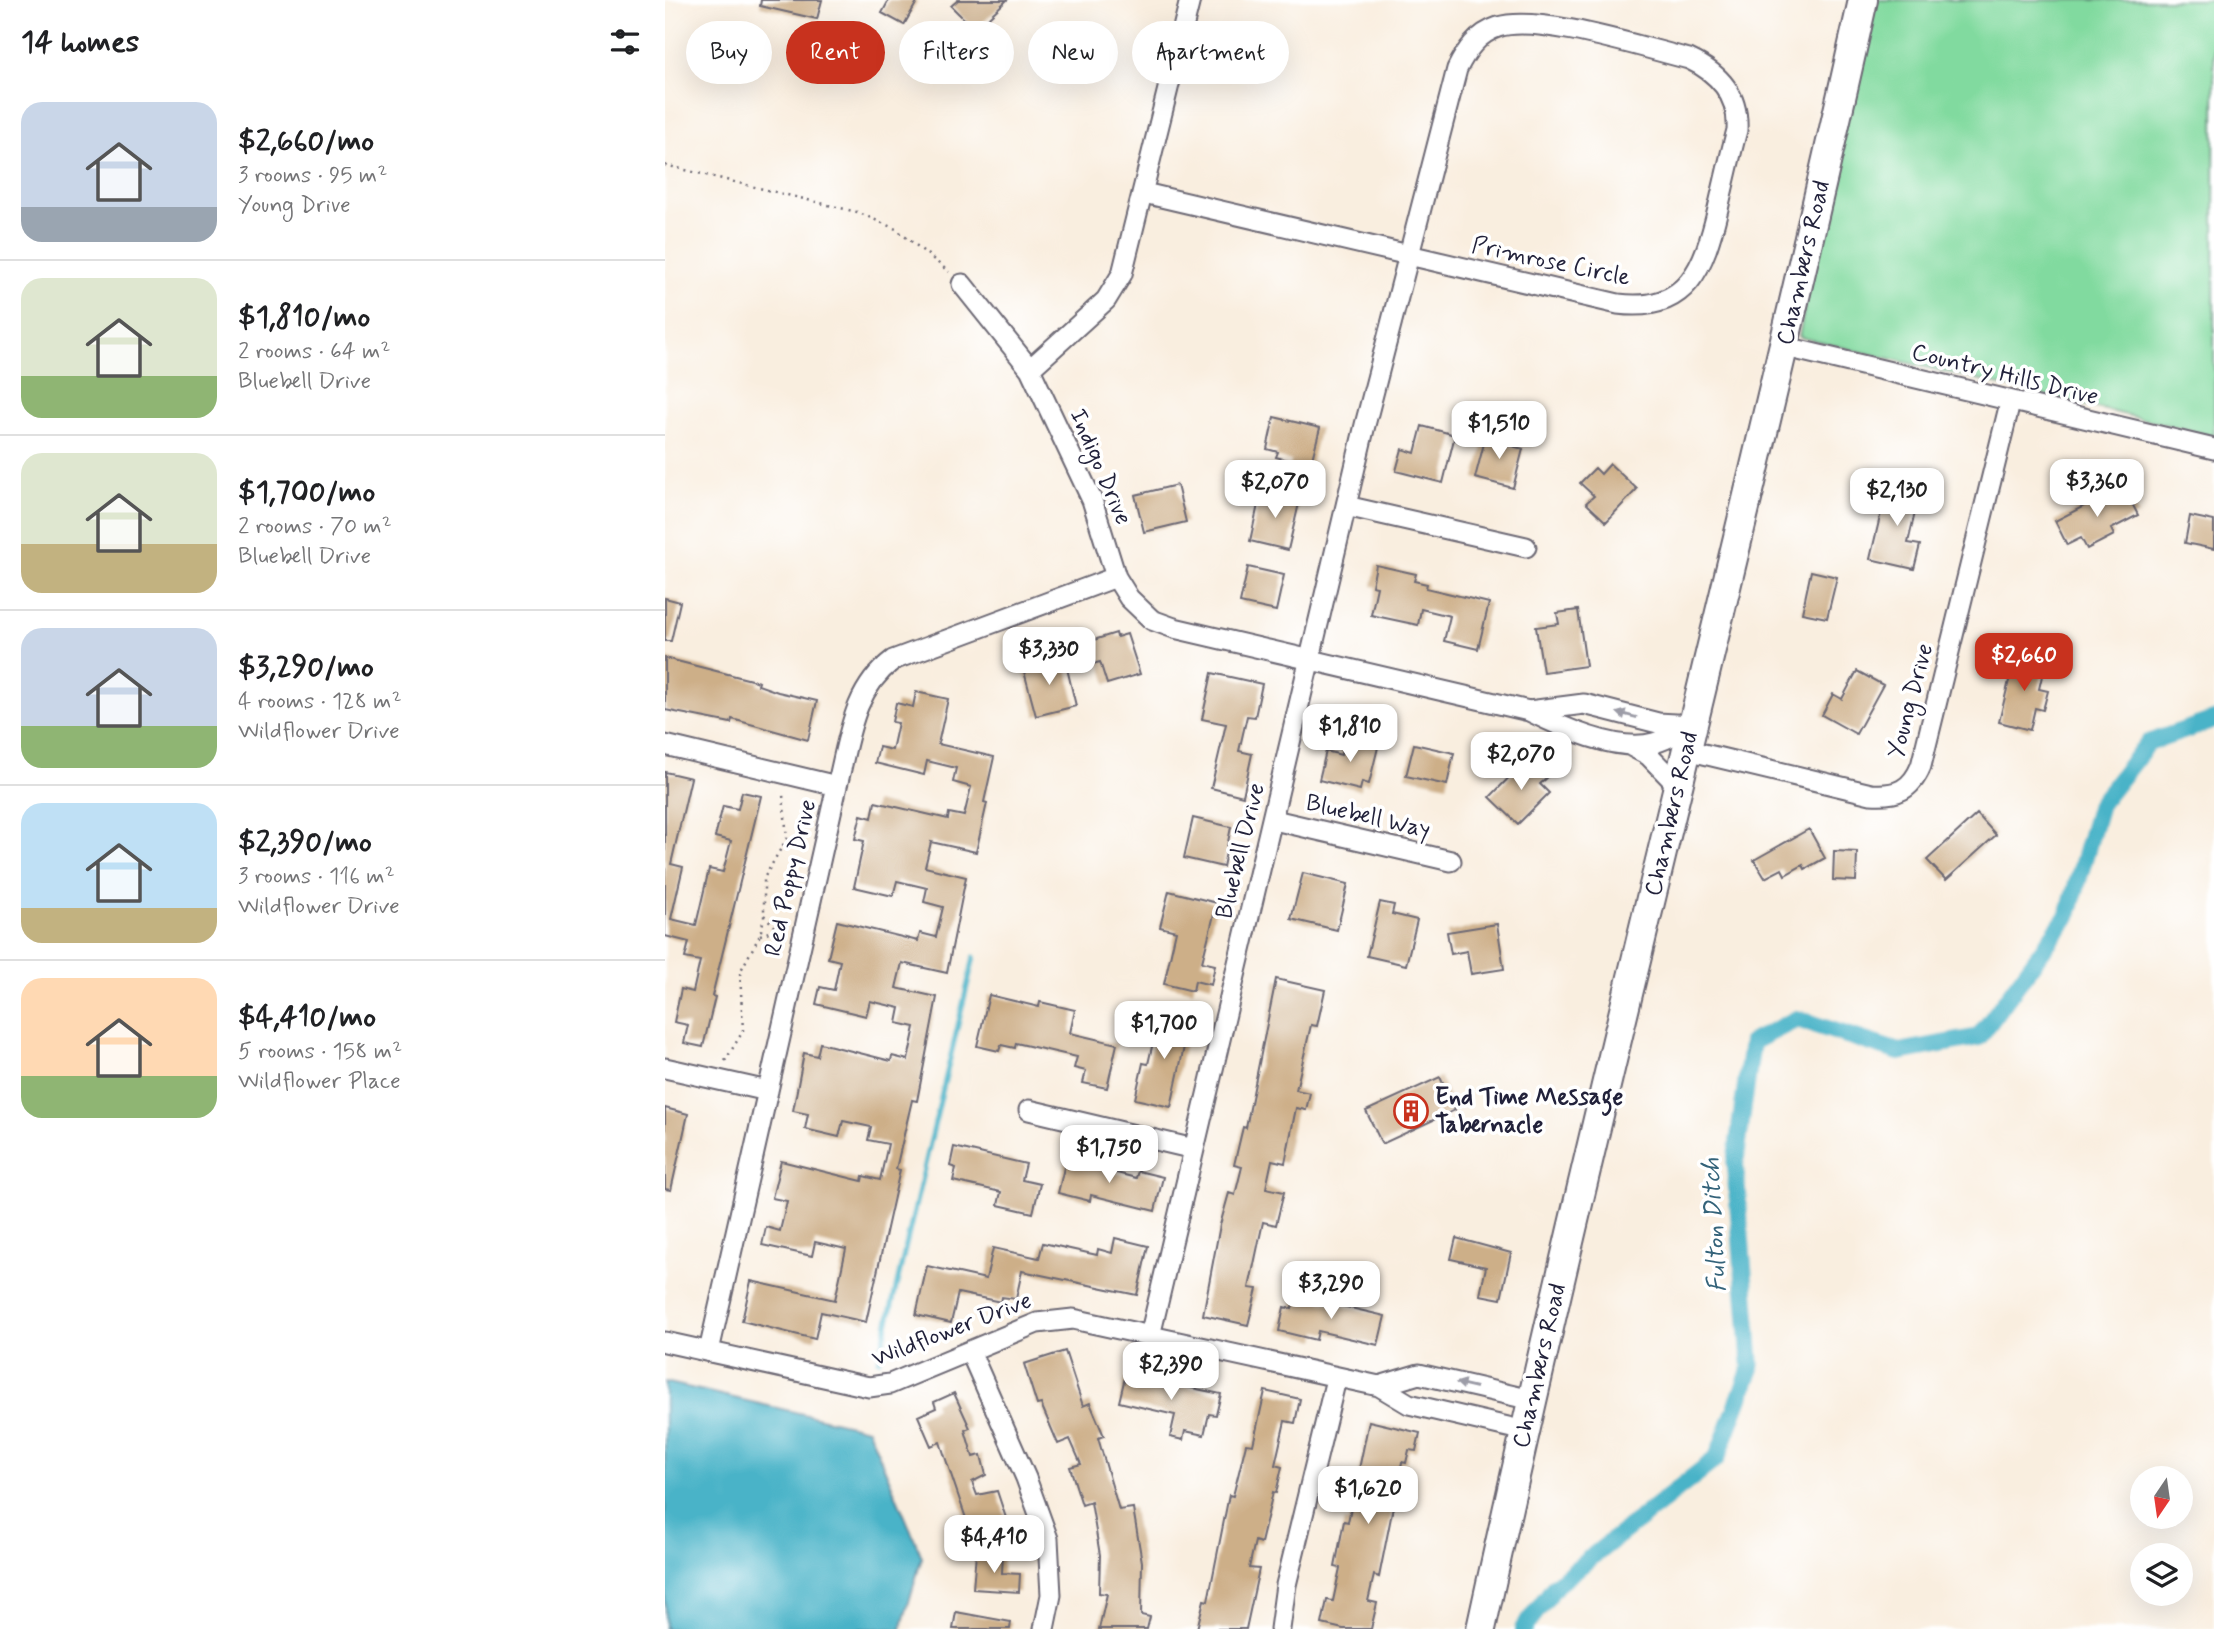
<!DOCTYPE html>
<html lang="en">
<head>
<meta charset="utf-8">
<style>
  :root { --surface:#fff; --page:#f6f6f6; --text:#202124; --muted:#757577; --line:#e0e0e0; --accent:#c8321e }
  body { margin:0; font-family:Mynerve,sans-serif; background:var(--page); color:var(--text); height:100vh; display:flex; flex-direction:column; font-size:26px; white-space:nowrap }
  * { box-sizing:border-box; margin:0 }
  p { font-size:23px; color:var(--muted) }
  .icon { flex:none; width:38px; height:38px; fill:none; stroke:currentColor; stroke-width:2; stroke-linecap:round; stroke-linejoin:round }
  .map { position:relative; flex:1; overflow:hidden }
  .sheet { display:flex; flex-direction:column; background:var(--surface); width:665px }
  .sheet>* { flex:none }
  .top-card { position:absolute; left:21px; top:21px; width:665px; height:63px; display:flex; gap:14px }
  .needle { width:46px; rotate:193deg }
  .buttons { position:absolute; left:1465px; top:1466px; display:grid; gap:14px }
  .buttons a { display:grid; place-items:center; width:63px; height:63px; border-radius:50%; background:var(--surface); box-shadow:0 7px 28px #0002; font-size:35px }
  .price { position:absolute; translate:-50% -60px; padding:0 16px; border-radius:14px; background:#fff; color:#222; font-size:23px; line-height:46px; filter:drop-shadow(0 2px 4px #0008) }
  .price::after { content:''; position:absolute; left:50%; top:42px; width:21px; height:16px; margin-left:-10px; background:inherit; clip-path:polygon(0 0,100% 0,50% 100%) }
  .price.on { background:var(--accent); color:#fff }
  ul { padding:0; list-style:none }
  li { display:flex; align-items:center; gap:21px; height:175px; padding:0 21px }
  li+li { border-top:2px solid var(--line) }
  li span { display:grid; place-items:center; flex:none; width:196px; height:140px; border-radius:21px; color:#555 }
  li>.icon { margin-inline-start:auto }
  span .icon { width:84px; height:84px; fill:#fffc; stroke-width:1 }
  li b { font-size:30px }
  h2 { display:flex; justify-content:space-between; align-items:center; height:84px; padding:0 21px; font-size:30px }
  .pill { padding:0 24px; border-radius:32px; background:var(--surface); box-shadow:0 7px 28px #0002; font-size:24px; line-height:63px }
  .pill.on { background:var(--accent); color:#fff }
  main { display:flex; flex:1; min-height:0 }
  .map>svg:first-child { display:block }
  .green { fill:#81da9f; stroke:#527e6d; stroke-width:2 }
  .water { fill:#4ab3c8; stroke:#366a82; stroke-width:2 }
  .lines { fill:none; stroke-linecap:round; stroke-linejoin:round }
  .stream { stroke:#4ab3c8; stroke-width:5 }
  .canal { stroke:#4ab3c8; stroke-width:18 }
  .building { fill:#cdaf88 }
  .street-casing { stroke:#6d6974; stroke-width:23 }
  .secondary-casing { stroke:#6d6974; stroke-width:32 }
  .path { stroke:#6d6974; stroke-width:2.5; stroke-dasharray:2 5; stroke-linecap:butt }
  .street { stroke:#fff; stroke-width:19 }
  .secondary { stroke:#fff; stroke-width:28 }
  .oneway { fill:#9c9ca7 }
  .labels { text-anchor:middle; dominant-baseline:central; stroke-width:7; stroke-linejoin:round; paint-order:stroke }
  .street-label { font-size:24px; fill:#22223b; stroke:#fff }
  .poi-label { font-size:24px; font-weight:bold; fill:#22223b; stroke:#fff; text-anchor:start }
  .water-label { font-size:26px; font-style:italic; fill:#34637a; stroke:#fff }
</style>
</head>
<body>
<main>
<section class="sheet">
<h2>14 homes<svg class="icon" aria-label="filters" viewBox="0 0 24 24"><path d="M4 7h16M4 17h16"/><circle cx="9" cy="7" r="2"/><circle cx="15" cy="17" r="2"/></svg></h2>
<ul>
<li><span style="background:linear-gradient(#c9d6e8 75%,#9aa5b1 0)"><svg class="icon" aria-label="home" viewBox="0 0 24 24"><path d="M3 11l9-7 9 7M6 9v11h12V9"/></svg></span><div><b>$2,660/mo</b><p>3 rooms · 95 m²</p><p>Young Drive</p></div></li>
<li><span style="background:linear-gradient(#dfe7d0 70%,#8fb573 0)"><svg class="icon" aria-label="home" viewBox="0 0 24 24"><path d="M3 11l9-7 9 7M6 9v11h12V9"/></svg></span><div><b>$1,810/mo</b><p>2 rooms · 64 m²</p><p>Bluebell Drive</p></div></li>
<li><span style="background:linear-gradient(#dfe7d0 65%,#c2b280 0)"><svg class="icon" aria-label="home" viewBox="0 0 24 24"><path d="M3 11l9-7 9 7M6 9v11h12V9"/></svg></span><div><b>$1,700/mo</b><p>2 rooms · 70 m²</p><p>Bluebell Drive</p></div></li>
<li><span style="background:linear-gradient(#c9d6e8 70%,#8fb573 0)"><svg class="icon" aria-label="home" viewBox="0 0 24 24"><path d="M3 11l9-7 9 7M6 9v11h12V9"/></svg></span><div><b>$3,290/mo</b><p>4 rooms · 128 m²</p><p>Wildflower Drive</p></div></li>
<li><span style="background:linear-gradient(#bfe0f5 75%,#c2b280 0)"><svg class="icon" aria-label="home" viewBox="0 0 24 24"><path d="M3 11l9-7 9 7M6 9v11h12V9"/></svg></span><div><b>$2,390/mo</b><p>3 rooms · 116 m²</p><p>Wildflower Drive</p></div></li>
<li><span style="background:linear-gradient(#ffd9b3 70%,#8fb573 0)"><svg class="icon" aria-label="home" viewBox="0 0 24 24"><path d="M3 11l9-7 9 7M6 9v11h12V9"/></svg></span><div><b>$4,410/mo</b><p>5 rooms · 158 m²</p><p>Wildflower Place</p></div></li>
</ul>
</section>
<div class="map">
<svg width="1549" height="1629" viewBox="0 0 1549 1629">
  <rect width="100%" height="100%" fill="#fff"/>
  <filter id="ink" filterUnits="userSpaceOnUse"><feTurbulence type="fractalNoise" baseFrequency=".0143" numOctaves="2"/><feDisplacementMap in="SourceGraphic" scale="14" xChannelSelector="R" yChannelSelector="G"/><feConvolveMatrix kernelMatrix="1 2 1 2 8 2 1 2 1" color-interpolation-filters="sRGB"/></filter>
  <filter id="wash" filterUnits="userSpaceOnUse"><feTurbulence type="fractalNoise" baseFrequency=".00686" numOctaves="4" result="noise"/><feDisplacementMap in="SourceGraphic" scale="28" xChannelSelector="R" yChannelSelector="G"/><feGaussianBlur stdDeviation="1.57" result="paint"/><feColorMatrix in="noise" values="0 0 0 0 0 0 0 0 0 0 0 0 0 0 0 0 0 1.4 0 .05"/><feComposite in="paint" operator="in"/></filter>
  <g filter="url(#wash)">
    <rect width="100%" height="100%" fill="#f9eedf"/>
    <path class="green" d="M1196 0H1549V436L1134 337Z"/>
    <path class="water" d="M0 1382 203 1429 257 1557 236 1629H0Z"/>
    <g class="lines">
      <path class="stream" d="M214 1360 309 957"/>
      <path class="canal" d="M858 1629 891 1585 1052 1458 1086 1368 1070 1164 1087 1042 1132 1019 1234 1052 1314 1037 1403 915 1435 804 1483 743 1549 720"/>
    </g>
    <g id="blocks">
      <path class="building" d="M96 0H157L152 19 95 6Z
        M224 0H253L239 25 217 13Z
        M293 0H342L310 30 286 6Z
        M609 417 655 428 643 475 624 470 626 461 611 457 613 452 602 449Z
        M757 426 790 435 778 483 731 471 737 449 750 453Z
        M823 428 839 432 836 443 858 449 848 488 810 478Z
        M945 464 972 489 941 522 921 503 929 496 915 483 930 468 936 474Z
        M1223 483 1255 490 1243 543 1255 545 1249 569 1205 559Z
        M512 485 521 522 479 532 470 495Z
        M1458 486 1473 515 1446 529 1449 535 1422 549 1416 538 1402 545 1390 521Z
        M596 491 635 499 623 550 585 541Z
        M1525 516 1549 521V549L1520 543Z
        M711 565 751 574 749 581 762 584 761 588 824 603 813 649 779 641 785 616 756 609 753 625 706 615 712 587 707 586Z
        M583 567 619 575 611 611 575 603Z
        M1146 571 1172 577 1162 618 1137 613Z
        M0 598 15 602 6 641H0Z
        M913 610 921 666 878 672 871 627 894 624 892 613Z
        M451 633 452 637 462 634 475 674 442 684 435 662 420 666 413 645Z
        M1350 656 1380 663 1374 689 1383 691 1378 710 1370 708 1365 730 1334 722Z
        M0 658 94 682 93 685 113 692 152 701 143 740 67 719 66 723 0 710Z
        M372 660 374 666 400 660 411 706 371 716 357 664Z
        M1192 671 1218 685 1191 734 1157 715 1168 694 1177 699Z
        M547 673 597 684 590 717 582 716 574 751 587 754 578 796 546 788 561 724 537 719Z
        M251 692 283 699 273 744 329 757 319 802 322 803 311 852 266 842 260 867 301 877 282 973 237 963 231 988 272 997 252 1101 247 1100 231 1169 235 1170 201 1322 156 1312 150 1339 77 1321 86 1281 170 1300 181 1249 150 1242 147 1256 97 1245 101 1227 115 1231 122 1201 107 1198 116 1161 197 1181 198 1176 215 1180 223 1144 203 1140 206 1127 178 1121 174 1137 140 1129 143 1114 128 1111 139 1053 152 1056 155 1043 226 1061 227 1056 243 1060 250 1027 232 1023 235 1008 205 1001 201 1016 151 1004 155 987 169 990 175 961 163 958 172 921 253 941 255 933 271 937 278 907 259 902 262 888 232 881 228 896 189 887 199 841 190 839 196 815 207 818 210 802 283 819 284 813 299 816 306 787 288 782 291 768 262 761 259 775 210 763 214 747 227 750 233 723 227 722 231 703 248 707Z
        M680 735 714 743 704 784 697 782 695 790 654 780 661 751 676 755Z
        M749 744 789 753 782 785 741 776Z
        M862 759 882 778 875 784 884 793 853 824 825 797Z
        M0 772 26 778 6 864 18 867 6 919 31 925 44 869 58 872 66 841 50 837 58 806 73 809 77 792 96 796 47 996 50 997 38 1047 19 1043 23 1025 9 1022 16 989 28 992 35 961 20 958 24 942 0 936Z
        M1312 814 1331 835 1281 880 1262 860Z
        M528 818 566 827 558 867 519 858Z
        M1144 829 1160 858 1140 869 1138 865 1120 875 1117 869 1100 878 1089 860Z
        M1169 851 1192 852 1191 881 1168 880Z
        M638 873 683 884 672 930 626 919Z
        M504 891 552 903 537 962 550 965 546 985 530 981 528 991 499 984 511 931 495 927Z
        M715 902 729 905 727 914 752 920 741 965 702 956Z
        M832 924 839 969 806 974 802 951 786 954 782 932Z
        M611 979 660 990 652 1026 646 1025 631 1090 645 1093 641 1110 631 1108 620 1163 607 1160 601 1188 619 1192 611 1225 598 1222 584 1288 592 1289 583 1325 538 1315 555 1225 564 1193 570 1195 577 1167 569 1165 578 1127 581 1128Z
        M324 995 374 1007 375 1002 410 1010 405 1033 452 1044 442 1088 418 1083 421 1071 409 1068 412 1057 351 1043 350 1048 336 1045 334 1051 312 1046Z
        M495 1012 525 1019 506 1107 470 1099 478 1063 483 1064Z
        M775 1077 790 1110 717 1144 701 1111Z
        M0 1108 23 1114 6 1190 0 1189Z
        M289 1147 361 1164 357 1180 375 1184 368 1213 333 1205 336 1192 288 1181 291 1168 285 1166Z
        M402 1155 418 1159 417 1164 471 1178 473 1171 498 1177 490 1211 426 1195 425 1201 393 1193Z
        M450 1238 483 1246 472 1295 357 1271 351 1299 337 1297 336 1302 293 1293 286 1323 251 1315 262 1266 321 1279 328 1248 374 1258 378 1243 432 1255 433 1249 447 1253Z
        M791 1238 846 1253 836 1299 815 1295 821 1267 786 1259Z
        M630 1295 720 1316 713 1345 653 1331 651 1340 614 1331 619 1307 627 1309Z
        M400 1351 418 1406 425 1403 439 1436 433 1438 454 1510 468 1508 477 1562 476 1615 485 1617 482 1629H434L442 1594 434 1593 435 1555 426 1502 417 1505 405 1467 416 1464 405 1439 393 1444 376 1404 372 1405 359 1364Z
        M462 1369 484 1374 483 1379 556 1394 551 1415 544 1414 539 1435 520 1431 518 1440 505 1437 510 1415 454 1402Z
        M600 1391 635 1399 630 1423 620 1421 610 1465 617 1467 611 1493 608 1492 596 1543 590 1541 584 1568 594 1569 581 1629H532L539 1600 543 1601 564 1495 568 1496 581 1444 588 1445Z
        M289 1393 305 1428 300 1430 308 1457 316 1455 321 1475 307 1482 312 1495 332 1491 344 1527 308 1539 275 1442 266 1446 253 1416 271 1408 269 1402Z
        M704 1421 755 1433 751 1451 744 1450 741 1463 737 1462 714 1577 709 1575 703 1601 712 1603 706 1629H678L657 1624 662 1600 668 1601 675 1568 670 1567 679 1521 683 1522Z
        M311 1553 338 1555 337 1573 355 1574 354 1592 308 1589Z
        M291 1612 346 1622 345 1629H288Z"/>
    </g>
  </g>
  <g filter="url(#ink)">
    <use href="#blocks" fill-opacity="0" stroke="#6d6974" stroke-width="2"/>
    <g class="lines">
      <g class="street-casing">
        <path id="street" d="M479 193 953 304C1024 313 1039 266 1053 209 1059 183 1065 156 1072 130 1074 95 1054 73 1024 59 979 48 874 14 833 27 812 34 801 51 792 69L700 425 485 1336
          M297 284 365 369 427 500 451 577 464 598 487 620 509 628 864 711C896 727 952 753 989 743 1003 739 1016 731 1029 725
          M1121 347 1549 449
          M365 369 441 300 457 274 525 0
          M681 506 861 547
          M864 711 919 704 993 723 1028 725
          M0 745 172 786
          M964 745 983 755 1014 787
          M1022 750 1206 794C1232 796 1246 790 1256 766L1345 403
          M609 820 786 861
          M0 1068 103 1091
          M364 1110 529 1149
          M0 1342 204 1387 225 1384 372 1323 408 1319 714 1386 744 1404 860 1431
          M44 1351 172 786C184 739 187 691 228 660L451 577
          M305 1351 361 1478 383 1539 386 1595 379 1629
          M714 1386 754 1374 867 1400
          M615 1629 621 1585 671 1379"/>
      </g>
      <g class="secondary-casing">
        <path id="secondary" d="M816 1629C935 1084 1077 544 1198 0"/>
      </g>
      <path class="path" d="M0 165 192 212 231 229 284 272
        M99 915 109 926 116 927
        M95 935 119 927
        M60 1061 78 1031 75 972 95 935 99 918V878L122 838 118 795"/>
      <use href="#street" class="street"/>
      <use href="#secondary" class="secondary"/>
    </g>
    <defs><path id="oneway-solid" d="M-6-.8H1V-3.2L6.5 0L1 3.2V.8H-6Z" transform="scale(1.75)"/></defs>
    <g class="oneway">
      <use href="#oneway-solid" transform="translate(962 715) rotate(-166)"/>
      <use href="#oneway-solid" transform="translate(801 1385) rotate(-167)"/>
    </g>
  </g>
  <defs>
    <g id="building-ring" transform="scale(1.75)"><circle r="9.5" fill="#fff" stroke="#c8321e" stroke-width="1.5"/><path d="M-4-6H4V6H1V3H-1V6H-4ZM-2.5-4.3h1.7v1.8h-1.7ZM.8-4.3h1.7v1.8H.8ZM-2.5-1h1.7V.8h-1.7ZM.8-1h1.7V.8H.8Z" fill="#c8321e"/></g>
  </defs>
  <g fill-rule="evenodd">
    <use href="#building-ring" x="746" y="1111"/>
  </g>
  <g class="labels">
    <g class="street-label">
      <text transform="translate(886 262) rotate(12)">Primrose Circle</text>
      <text transform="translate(1139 263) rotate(-77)">Chambers Road</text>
      <text transform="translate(1340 375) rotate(14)">Country Hills Drive</text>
      <text transform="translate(435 467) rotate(67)">Indigo Drive</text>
      <text transform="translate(1246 701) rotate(-75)">Young Drive</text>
      <text transform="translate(1007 814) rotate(-77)">Chambers Road</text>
      <text transform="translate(703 817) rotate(13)">Bluebell Way</text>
      <text transform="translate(576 851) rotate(-76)">Bluebell Drive</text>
      <text transform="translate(126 878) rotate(-77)">Red Poppy Drive</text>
      <text transform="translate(287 1330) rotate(-21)">Wildflower Drive</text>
      <text transform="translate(875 1366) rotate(-77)">Chambers Road</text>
    </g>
    <g class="poi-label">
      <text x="770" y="1097">End Time Message<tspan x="770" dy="28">Tabernacle</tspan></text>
    </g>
    <g class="water-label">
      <text transform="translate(1050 1225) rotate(-93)">Fulton Ditch</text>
    </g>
  </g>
</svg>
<div class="buttons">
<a><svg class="needle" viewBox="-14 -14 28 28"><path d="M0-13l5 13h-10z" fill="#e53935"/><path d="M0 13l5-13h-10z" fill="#757577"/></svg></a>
<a><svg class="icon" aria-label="layers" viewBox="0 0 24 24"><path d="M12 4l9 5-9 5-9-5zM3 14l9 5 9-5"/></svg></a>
</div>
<b class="price" style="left:834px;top:461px">$1,510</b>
<b class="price" style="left:1432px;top:519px">$3,360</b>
<b class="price" style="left:610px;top:520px">$2,070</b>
<b class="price" style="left:1232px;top:528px">$2,130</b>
<b class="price" style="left:384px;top:687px">$3,330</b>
<b class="price on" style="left:1359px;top:693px">$2,660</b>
<b class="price" style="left:685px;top:764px">$1,810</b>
<b class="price" style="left:856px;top:792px">$2,070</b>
<b class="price" style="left:499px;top:1061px">$1,700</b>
<b class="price" style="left:444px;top:1185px">$1,750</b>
<b class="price" style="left:666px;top:1321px">$3,290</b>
<b class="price" style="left:506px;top:1402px">$2,390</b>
<b class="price" style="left:703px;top:1526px">$1,620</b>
<b class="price" style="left:329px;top:1575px">$4,410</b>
<div class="top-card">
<a class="pill">Buy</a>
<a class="pill on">Rent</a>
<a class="pill">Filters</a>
<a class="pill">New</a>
<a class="pill">Apartment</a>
</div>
</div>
</main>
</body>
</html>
